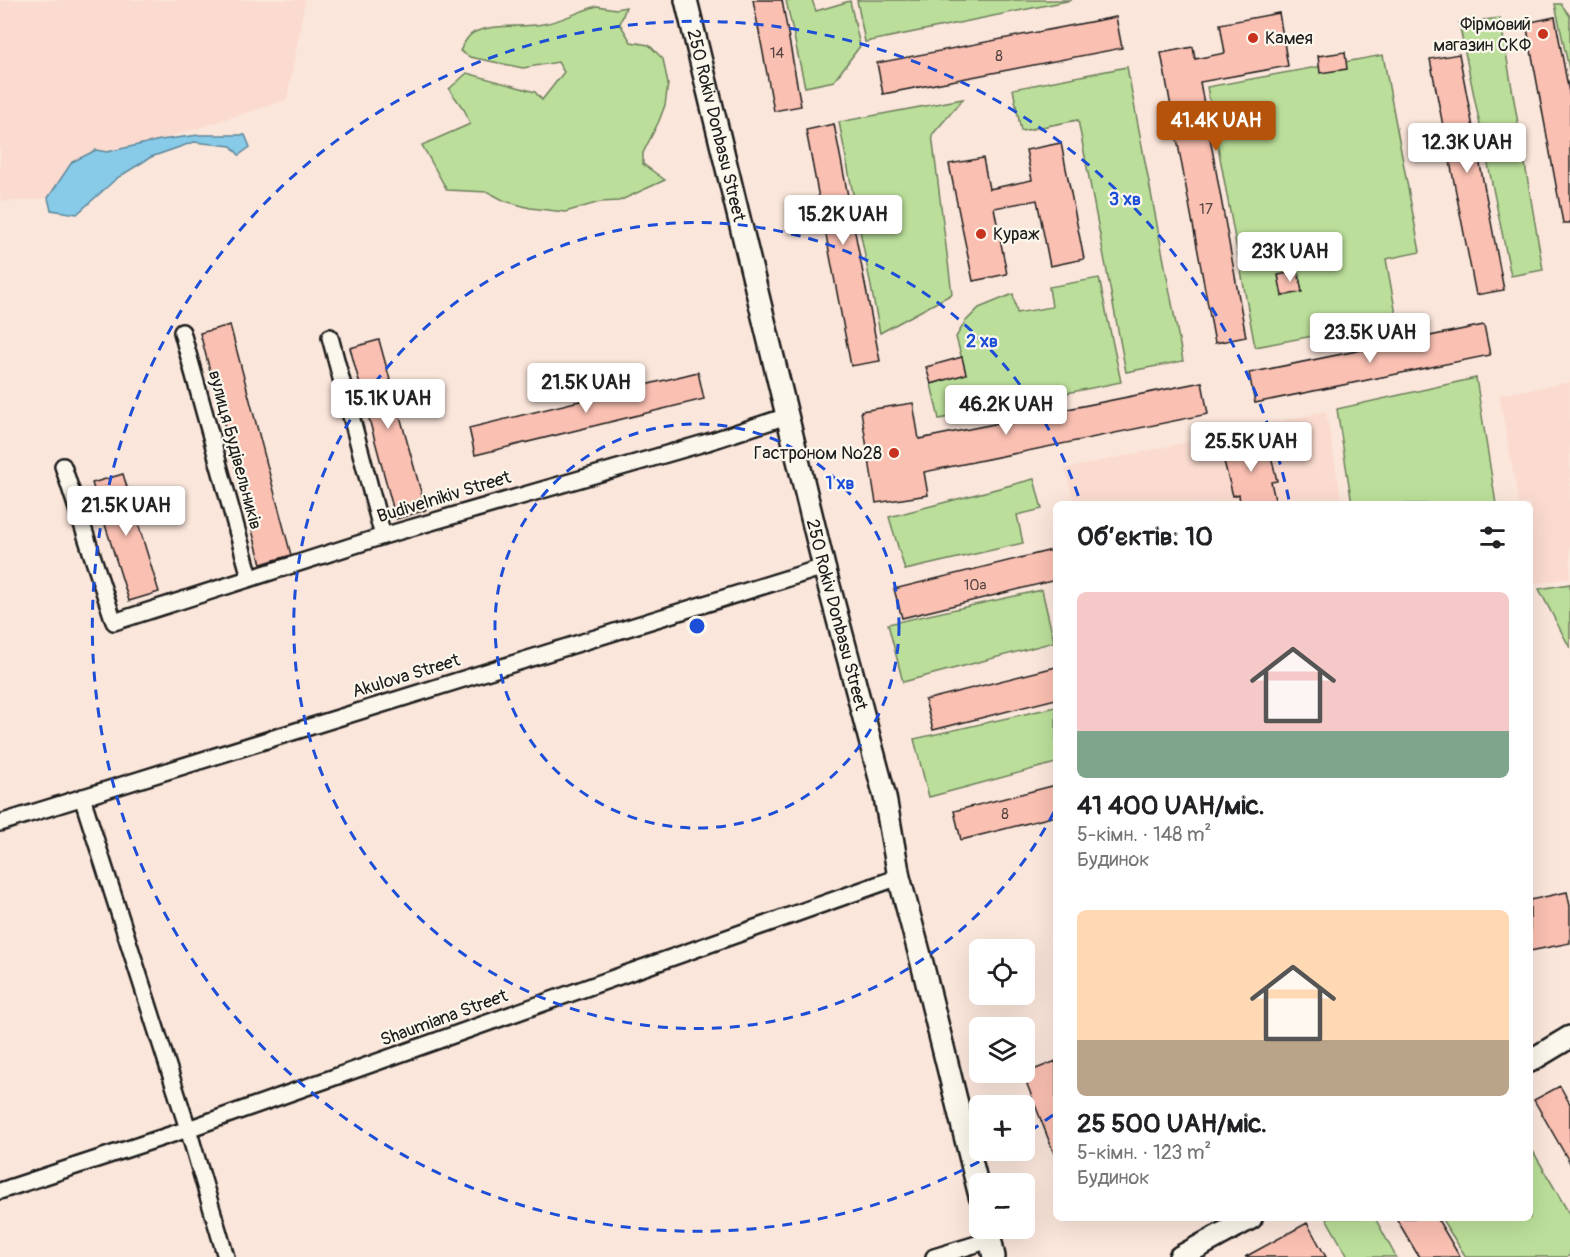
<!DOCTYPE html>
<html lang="uk">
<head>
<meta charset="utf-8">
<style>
  :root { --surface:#fff; --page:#f2f2f2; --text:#202124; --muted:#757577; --accent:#b45309 }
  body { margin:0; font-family:Pangolin,sans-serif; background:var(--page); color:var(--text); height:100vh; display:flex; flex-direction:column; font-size:22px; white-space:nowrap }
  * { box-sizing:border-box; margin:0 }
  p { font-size:20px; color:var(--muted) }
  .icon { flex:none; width:33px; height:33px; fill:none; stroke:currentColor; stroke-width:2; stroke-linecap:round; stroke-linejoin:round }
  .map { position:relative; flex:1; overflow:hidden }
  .panel { position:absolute; left:1053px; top:501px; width:480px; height:720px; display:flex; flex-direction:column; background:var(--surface); border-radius:9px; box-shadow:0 6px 24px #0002 }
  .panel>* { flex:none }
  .controls { position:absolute; left:969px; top:939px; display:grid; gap:12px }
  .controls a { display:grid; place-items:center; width:66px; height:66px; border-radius:9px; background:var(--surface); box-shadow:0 6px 24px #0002; font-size:30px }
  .price { position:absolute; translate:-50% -51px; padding:0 14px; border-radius:6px; background:#fff; color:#222; font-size:20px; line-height:39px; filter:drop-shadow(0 2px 3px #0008) }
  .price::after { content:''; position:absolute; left:50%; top:36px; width:18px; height:14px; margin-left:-9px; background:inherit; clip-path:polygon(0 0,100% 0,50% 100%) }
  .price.active { background:var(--accent); color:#fff }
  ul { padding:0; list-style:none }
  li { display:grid; align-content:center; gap:12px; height:318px; padding:0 24px }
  li span { display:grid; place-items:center; height:186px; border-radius:9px; color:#555 }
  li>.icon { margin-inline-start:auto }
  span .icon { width:108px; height:108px; fill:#fffc; stroke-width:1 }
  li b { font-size:26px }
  h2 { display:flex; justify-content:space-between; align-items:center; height:72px; padding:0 24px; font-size:26px }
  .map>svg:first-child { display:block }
  .built { fill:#fbdbcf }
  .green { fill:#bbdf9a; stroke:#6c7e5b; stroke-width:1.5 }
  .water { fill:#88cbe9; stroke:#5d8597; stroke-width:1.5 }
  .building { fill:#fac0b2; stroke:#1c1c1c; stroke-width:1.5 }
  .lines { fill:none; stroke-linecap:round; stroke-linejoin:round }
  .street-casing { stroke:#1c1c1c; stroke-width:20 }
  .secondary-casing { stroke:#1c1c1c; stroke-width:26 }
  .street { stroke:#fbf7ec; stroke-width:15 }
  .secondary { stroke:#fbf7ec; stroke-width:21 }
  .ring { fill:none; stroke:#1d4ed8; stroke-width:3; stroke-dasharray:10 8 }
  .poi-dot { fill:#c8321e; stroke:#fbf7ec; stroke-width:2 }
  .labels { text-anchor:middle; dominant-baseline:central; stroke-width:4.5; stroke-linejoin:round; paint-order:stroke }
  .number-label { font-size:15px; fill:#544542 }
  .poi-label { font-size:18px; fill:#1c1c1c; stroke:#fbf7ec; text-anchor:end }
  .street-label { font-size:18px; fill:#1c1c1c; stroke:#fbf7ec }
  .centre { fill:#1d4ed8; stroke:#fbf7ec; stroke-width:3 }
  .ring-label { font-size:18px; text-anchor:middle; font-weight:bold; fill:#1d4ed8; stroke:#fbf7ec; stroke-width:4.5; stroke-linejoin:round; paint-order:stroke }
</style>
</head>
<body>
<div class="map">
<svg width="1570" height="1257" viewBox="0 0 1570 1257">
  <rect width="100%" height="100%" fill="#fbe6db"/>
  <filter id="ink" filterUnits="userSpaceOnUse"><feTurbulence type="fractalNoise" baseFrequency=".0167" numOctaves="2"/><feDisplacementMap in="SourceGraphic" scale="12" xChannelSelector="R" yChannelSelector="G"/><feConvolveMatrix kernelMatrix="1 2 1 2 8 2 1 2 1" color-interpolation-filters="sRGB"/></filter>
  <g filter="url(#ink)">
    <path class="built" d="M0 0H305L287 100 70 168 48 198 6 202 0 199Z
      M1570 382V578L1534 584 1530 561V504H1519L1499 395Z
      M1326 411 1342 504H1075L1065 469Z"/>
    <path class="green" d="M786 0H812L816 11 850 1 860 46 834 81 805 87Z
      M857 0H1072L865 42Z
      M1555 4H1561L1570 16V74Z
      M597 6 616 9 626 7 620 24 631 42 649 45 663 59 668 84 665 105 659 121 643 153V164L665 180 619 201 600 202 565 212 530 208 505 201 488 192 447 190 422 145 470 124 465 111 449 89 467 73 535 92 542 100 564 72 558 62 523 68 470 57 460 51C463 45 467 36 473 33 493 23 521 28 543 24 562 21 579 11 597 6Z
      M1500 18 1543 270 1511 276 1459 23Z
      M1383 55 1420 252 1386 259 1397 320 1255 347 1207 87Z
      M1127 67 1183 361 1126 372 1078 120 1021 131 1013 89Z
      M963 99 932 135 952 294 880 333 839 122Z
      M1099 278 1121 382 939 419 931 384 966 374 956 337 965 322 979 308 1013 294 1017 313 1052 307 1049 287Z
      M1476 378 1496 504H1352L1337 409Z
      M1034 479 1042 509 1017 515 1023 543 905 570 889 517Z
      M1570 584V648L1539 589Z
      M1042 590 1054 642 903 682 888 624Z
      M1056 707V763L929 797 914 739Z
      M1530 1146 1570 1215V1255L1567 1257H1466L1441 1218H1530Z
      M1326 1218H1375L1396 1257H1348Z"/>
    <path class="water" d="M199 135H245L250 147 239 155 231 146 194 142 151 157 117 178 77 214 51 210 48 198 72 162 96 150 107 152 160 140Z"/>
    <path class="building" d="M753 0H782L801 106 774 111Z
      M1279 13 1288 66 1200 82 1246 337 1215 343 1161 53 1193 47 1195 59 1225 53 1220 24Z
      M1116 17 1122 48 883 94 877 63Z
      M1555 17 1570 98V223H1563L1526 23Z
      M1345 52 1347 69 1320 73 1318 56Z
      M1459 54 1504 290 1476 295 1430 59Z
      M834 124 880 361 851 366 806 130Z
      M1061 143 1084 259 1050 266 1037 200 994 208 1007 274 973 281 949 164 983 158 989 189 1032 180 1026 150Z
      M1298 271 1302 292 1282 296 1278 275Z
      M230 325 291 555 261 564 200 333Z
      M1484 325 1490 355 1255 403 1249 373Z
      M379 340 426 510 396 519 350 348Z
      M962 357 966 374 931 384 926 367Z
      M698 372 704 399 475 455 469 428Z
      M1202 382 1208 414 924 472 928 495 876 503 861 411 913 403 919 439Z
      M1267 439 1277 481 1271 482 1276 504H1240L1239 494 1233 496 1221 450Z
      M123 474 159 592 129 601 92 483Z
      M1056 549V580L902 618 894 589Z
      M1056 667V699L933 730 925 700Z
      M1056 785V816L961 840 954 811Z
      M1567 892 1570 906V943L1530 951V900Z
      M1056 1061V1156H1055L1023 1074Z
      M1560 1086 1570 1104V1163L1534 1100Z
      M1396 1218H1437L1460 1257H1419Z
      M1307 1223 1326 1257H1245Z"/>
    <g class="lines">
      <g class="street-casing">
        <path id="street" d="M182 332 250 577
          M330 337 383 536
          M63 466 114 622 383 536 708 442 787 416
          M82 797 188 1129 226 1257
          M0 823 824 567
          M0 1191 188 1129 899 877
          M934 1257 990 1240"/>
      </g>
      <g class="secondary-casing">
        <g id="secondary">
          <path id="s1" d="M686 0 824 567 885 797 899 877 922 963 980 1196"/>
          <path d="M1530 1061 1570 1037"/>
          <path d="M988 1228 994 1257"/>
          <path d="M1180 1257 1251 1218"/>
        </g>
      </g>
      <use href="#street" class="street"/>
      <use href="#secondary" class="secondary"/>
    </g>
  </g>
  <g class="ring">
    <circle cx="697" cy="626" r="202"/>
    <path d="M1054 812A403 403 0 1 1 1080 501"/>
    <path d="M1053 1115A605 605 0 0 1 1027 1133M995 1153A605 605 0 1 1 1289 500"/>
  </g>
  <g class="poi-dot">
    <circle cx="1543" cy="34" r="6"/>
    <circle cx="1253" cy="38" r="6"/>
    <circle cx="981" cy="234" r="6"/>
    <circle cx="894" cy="453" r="6"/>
  </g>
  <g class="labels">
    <g class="number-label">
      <text x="777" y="53">14</text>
      <text x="999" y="56">8</text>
      <text x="1206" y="209">17</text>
      <text x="975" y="585">10а</text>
      <text x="1005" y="814">8</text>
    </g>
    <g class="poi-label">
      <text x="1531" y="24">Фірмовий<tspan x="1531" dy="21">магазин СКФ</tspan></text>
      <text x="1265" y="38" text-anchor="start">Камея</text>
      <text x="993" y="234" text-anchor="start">Кураж</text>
      <text x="882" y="453">Гастроном №28</text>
    </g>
    <g class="street-label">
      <text stroke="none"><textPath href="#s1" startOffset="129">250 Rokiv Donbasu Street</textPath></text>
      <text transform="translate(235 450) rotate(75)">вулиця Будівельників</text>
      <text transform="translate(444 497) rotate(-17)">Budivelnikiv Street</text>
      <text stroke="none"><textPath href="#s1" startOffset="633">250 Rokiv Donbasu Street</textPath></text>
      <text transform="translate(406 676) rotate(-17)">Akulova Street</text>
      <text transform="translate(444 1018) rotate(-20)">Shaumiana Street</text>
    </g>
  </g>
  <circle cx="697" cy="626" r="9" class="centre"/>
  <g class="ring-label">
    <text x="1125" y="205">3 хв</text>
    <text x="982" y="347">2 хв</text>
    <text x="840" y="489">1 хв</text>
  </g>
</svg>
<div class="controls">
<a><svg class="icon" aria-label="locate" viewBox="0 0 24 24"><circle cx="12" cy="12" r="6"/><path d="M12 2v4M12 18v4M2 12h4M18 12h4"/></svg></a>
<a><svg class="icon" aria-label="layers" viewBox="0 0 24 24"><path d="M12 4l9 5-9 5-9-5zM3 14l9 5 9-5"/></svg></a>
<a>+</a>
<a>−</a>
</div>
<b class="price active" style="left:1216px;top:152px">41.4K UAH</b>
<b class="price" style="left:1467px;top:174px">12.3K UAH</b>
<b class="price" style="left:843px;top:246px">15.2K UAH</b>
<b class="price" style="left:1290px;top:283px">23K UAH</b>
<b class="price" style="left:1370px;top:364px">23.5K UAH</b>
<b class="price" style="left:586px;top:414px">21.5K UAH</b>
<b class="price" style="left:388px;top:430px">15.1K UAH</b>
<b class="price" style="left:1006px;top:436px">46.2K UAH</b>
<b class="price" style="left:1251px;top:473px">25.5K UAH</b>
<b class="price" style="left:126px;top:537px">21.5K UAH</b>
<section class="panel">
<h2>Об’єктів: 10<svg class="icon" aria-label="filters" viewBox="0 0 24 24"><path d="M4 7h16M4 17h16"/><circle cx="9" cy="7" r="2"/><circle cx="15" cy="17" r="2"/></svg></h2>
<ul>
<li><span style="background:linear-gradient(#f6c9c9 75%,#7fa58c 0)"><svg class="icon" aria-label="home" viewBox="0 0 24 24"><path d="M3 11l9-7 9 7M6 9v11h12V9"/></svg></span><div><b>41 400 UAH/міс.</b><p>5-кімн. · 148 m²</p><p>Будинок</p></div></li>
<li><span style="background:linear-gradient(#ffd9b3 70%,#b9a48a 0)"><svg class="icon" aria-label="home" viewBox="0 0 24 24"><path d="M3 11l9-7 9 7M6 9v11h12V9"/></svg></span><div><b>25 500 UAH/міс.</b><p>5-кімн. · 123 m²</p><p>Будинок</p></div></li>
</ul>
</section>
</div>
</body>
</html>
